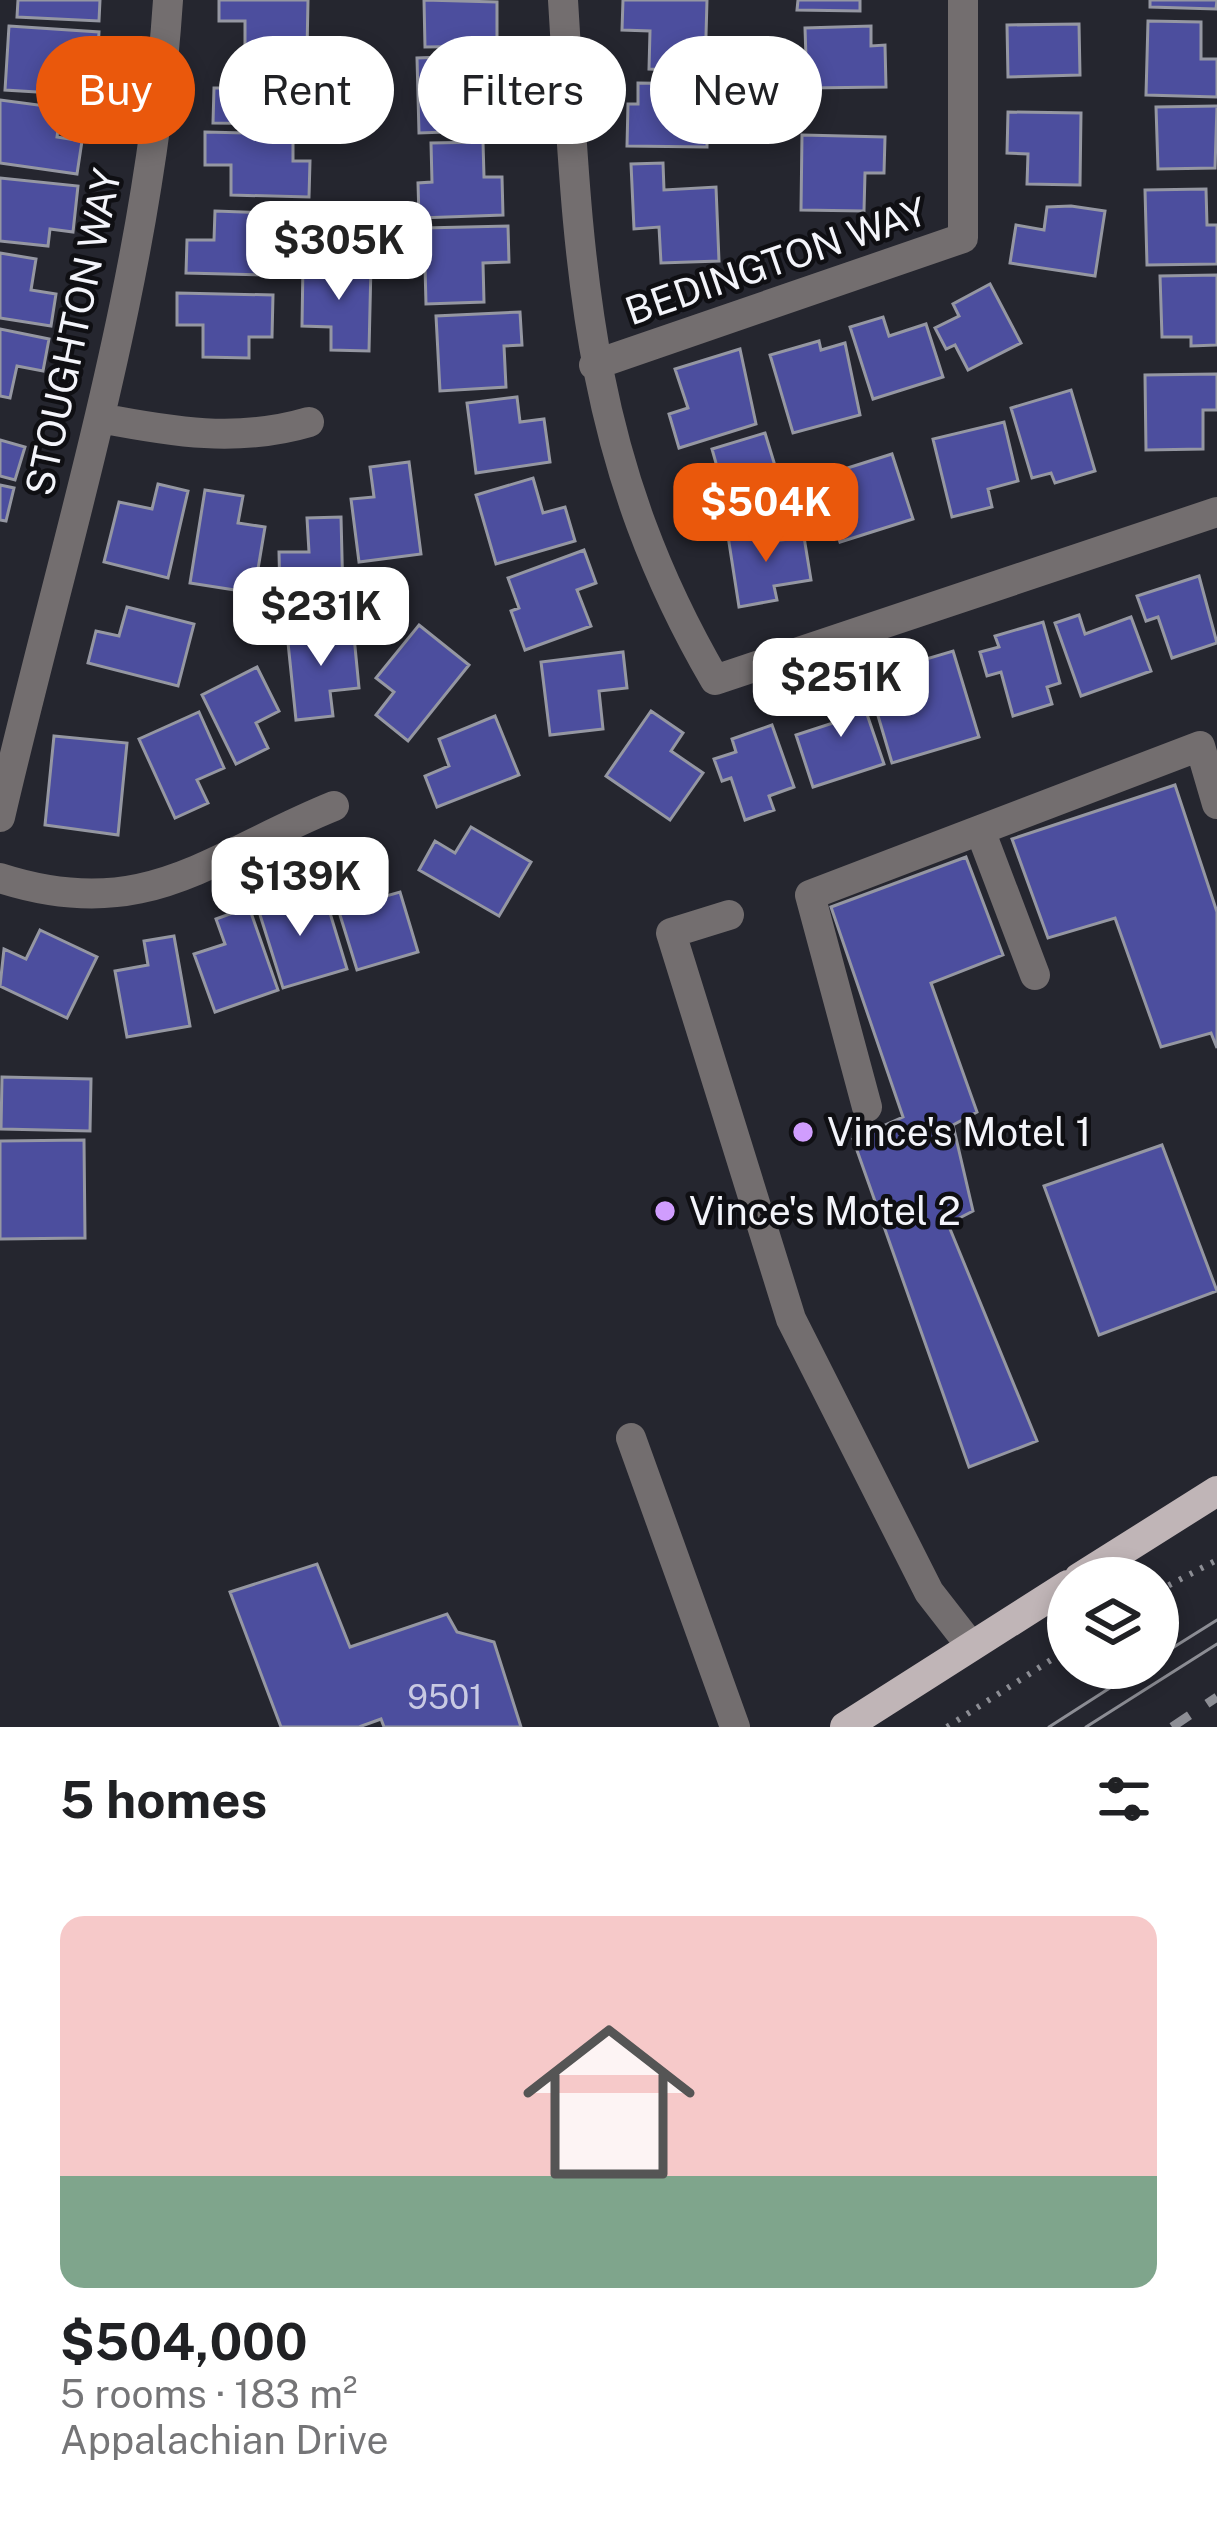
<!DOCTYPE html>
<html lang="en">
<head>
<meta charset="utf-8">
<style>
  :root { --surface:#fff; --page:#f2f2f2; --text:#202124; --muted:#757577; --line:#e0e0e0; --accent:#ea580c }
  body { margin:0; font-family:"Public Sans",sans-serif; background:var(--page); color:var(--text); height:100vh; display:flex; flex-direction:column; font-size:45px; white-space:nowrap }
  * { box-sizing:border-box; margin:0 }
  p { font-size:39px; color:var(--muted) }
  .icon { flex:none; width:66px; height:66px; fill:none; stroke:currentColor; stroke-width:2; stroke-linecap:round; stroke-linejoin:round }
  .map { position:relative; height:1727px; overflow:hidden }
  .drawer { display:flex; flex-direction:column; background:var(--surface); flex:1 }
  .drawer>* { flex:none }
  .banner { position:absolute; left:36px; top:36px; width:1146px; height:108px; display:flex; gap:24px }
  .fabs { position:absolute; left:1047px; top:1557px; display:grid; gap:24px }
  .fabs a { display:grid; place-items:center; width:132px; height:132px; border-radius:50%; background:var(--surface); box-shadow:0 6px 18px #0003; font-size:60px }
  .price { position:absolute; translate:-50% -102px; padding:0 27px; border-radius:24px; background:#fff; color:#222; font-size:39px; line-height:78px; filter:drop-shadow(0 3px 6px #0008) }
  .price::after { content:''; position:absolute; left:50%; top:72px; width:36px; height:27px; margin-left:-18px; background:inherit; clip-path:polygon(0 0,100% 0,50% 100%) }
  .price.on { background:var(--accent); color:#fff }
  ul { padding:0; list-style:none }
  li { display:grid; align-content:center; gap:24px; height:636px; padding:0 60px }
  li+li { border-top:3px solid var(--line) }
  li span { display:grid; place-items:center; height:372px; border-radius:24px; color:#555 }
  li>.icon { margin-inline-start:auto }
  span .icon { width:216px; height:216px; fill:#fffc; stroke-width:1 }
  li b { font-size:51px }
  h2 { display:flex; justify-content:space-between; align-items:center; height:144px; padding:0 60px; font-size:51px }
  .chip { padding:0 42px; border-radius:54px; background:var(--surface); box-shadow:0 6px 18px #0003; font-size:42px; line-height:108px }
  .chip.on { background:var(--accent); color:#fff }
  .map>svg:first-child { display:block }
  .building { fill:#4c4e9e; stroke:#9597a2; stroke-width:3 }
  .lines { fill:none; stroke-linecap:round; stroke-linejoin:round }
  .path { stroke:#8d8e95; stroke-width:6; stroke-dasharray:3 9; stroke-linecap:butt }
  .minor { stroke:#736e6f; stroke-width:30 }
  .major { stroke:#c0b5b7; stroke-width:30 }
  .tram { stroke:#8d8e95; stroke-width:3 }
  .rail { stroke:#8d8e95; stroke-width:9; stroke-dasharray:21 21; stroke-linecap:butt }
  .poi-dot { fill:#d09dfe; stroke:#0f0f13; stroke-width:4.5 }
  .labels { text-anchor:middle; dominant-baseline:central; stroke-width:9; stroke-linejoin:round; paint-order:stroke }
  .number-label { font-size:33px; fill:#c9cae3 }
  .street-label { font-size:39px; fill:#f3f4fa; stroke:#0f0f13 }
  .poi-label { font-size:39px; fill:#f3f4fa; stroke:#0f0f13; text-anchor:start }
</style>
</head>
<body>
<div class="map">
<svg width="1217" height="1727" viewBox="0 0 1217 1727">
  <rect width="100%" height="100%" fill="#25262f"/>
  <path class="building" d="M18 0H100L99 21 17 17Z
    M219 0H308L307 51H245V21H219Z
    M424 0 497 2V46L425 47Z
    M623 0H707L705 71 649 69 650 31 622 30Z
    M798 0H860V11L797 10Z
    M1150 0H1217L1216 9 1150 7Z
    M1148 21 1201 22V59H1217V97L1146 95Z
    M1079 24 1080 75 1008 77 1007 25Z
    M9 26 99 32 97 66 71 64 69 94 5 90Z
    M871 26V46L885 45 886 87 807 88 805 28Z
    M499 55 501 90 472 91 473 131 419 133 417 58Z
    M241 59H303L302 124 213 123 214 88H241Z
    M638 83 708 84 707 147 627 146 628 104H638Z
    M0 100 61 108 57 137 82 141 77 174 0 163Z
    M1217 106 1215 168 1158 169 1156 107Z
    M1008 112 1081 113 1080 185 1027 184 1028 154 1007 153Z
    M205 132 293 134V161H310L309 197 231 195V165H205Z
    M802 135 885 137 884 173H865L864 211 801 210Z
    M483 142 484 177H502L503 215 419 218 418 183 432 182 431 143Z
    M663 163 664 190 716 187 719 261 661 263 659 227 634 229 631 164Z
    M0 178 78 186 73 232 50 229 48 246 0 241Z
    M1206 189 1207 225H1217V264L1147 265 1145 190Z
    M1071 206 1105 211 1095 276 1010 263 1016 225 1044 230 1047 207Z
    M215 211 268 213 267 275 186 273 187 240H214Z
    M508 226 509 262 483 263 484 302 426 304 424 228Z
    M0 253 36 259 31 290 56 294 51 326 0 318Z
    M303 264 371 265 369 351 331 350V327L302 326Z
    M1217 275V345L1191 346V337H1162L1160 276Z
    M990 284 1021 343 968 370 955 345 946 349 935 328 959 316 953 304Z
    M177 293 273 295 272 337H249V358L203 357V325H177Z
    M520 312 522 345 504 346 506 387 440 391 436 316Z
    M883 317 889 336 926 324 943 377 873 399 850 327Z
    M0 329 49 339 43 371 17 366 10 398 0 396Z
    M819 341 821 350 845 343 860 415 793 433 770 355Z
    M740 349 756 424 679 448 669 414 688 408 675 369Z
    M1217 374V410H1203V449L1146 450 1145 375Z
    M1071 390 1095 471 1055 483 1051 473 1032 478 1011 408Z
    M517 397 520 422 544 419 550 462 476 473 467 403Z
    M1004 422 1018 481 988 489 992 507 952 517 933 439Z
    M765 433 787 505 709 528 699 495 723 488 712 449Z
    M0 440 25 447 15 480 0 476Z
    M892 454 913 519 840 542 819 477Z
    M409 462 421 554 359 562 351 499 374 497 370 467Z
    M533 478 543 513 565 507 575 541 496 564 476 495Z
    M158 484 188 491 168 578 104 562 119 502 152 509Z
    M0 485 14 488 6 521 0 520Z
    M205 490 243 496 238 523 265 527 254 593 190 583Z
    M341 517 343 596 280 598 279 552H309L307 518Z
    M779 528 781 540 804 537 811 580 774 586 777 600 739 607 728 536Z
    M584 550 596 583 577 590 591 626 525 650 511 611 519 608 508 578Z
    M1199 576 1217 643 1172 658 1158 617 1146 621 1137 596Z
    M127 607 194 624 178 686 88 663 96 631 119 636Z
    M1079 615 1085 634 1131 617 1151 671 1081 696 1055 623Z
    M1043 622 1060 683 1047 687 1052 704 1013 716 1001 672 987 676 980 652 999 647 995 636Z
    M419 625 469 665 408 741 376 715 394 692 376 678Z
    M353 626 359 688 330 691 333 716 296 720 287 633Z
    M953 651 979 737 892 763 876 709 915 697 906 665Z
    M623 652 627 688 599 691 603 729 550 735 541 662Z
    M257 667 279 711 256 723 268 748 236 764 202 695Z
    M857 685 884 764 813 787 796 735 833 723 823 696Z
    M651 711 683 733 671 751 703 773 670 820 606 776Z
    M199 712 224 768 197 780 208 803 175 818 139 739Z
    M495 716 519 775 437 807 425 776 449 766 439 739Z
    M772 725 794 787 769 796 774 810 745 820 731 778 722 781 714 759 736 752 732 739Z
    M54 736 127 743 118 835 45 825Z
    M1175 785 1217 912V1048L1211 1033 1161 1047 1115 918 1048 938 1012 839Z
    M471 827 531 862 499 916 419 870 435 841 455 853Z
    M966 857 1003 955 931 983 977 1112 953 1125 973 1211 948 1224 1037 1441 969 1467 853 1139 903 1117 831 907Z
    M365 876 372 900 400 892 418 952 357 970 331 886Z
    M288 889 295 912 327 903 347 969 283 988 255 899Z
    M249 907 278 990 215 1012 194 954 225 944 216 919Z
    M40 930 97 957 67 1018 0 986 4 949 26 959Z
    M174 936 190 1026 127 1037 115 971 148 965 144 941Z
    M2 1077 91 1079 90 1131 1 1129Z
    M84 1140 85 1238 0 1239V1141Z
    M1162 1145 1217 1291 1099 1335 1044 1186Z
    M317 1564 350 1647 447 1614 457 1632 494 1642 521 1727H384L381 1719 359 1727H281L230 1592Z"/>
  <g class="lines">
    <path class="path" d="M1158 1591 1217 1560
      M947 1727 1068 1649"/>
    <path class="minor" d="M563 0C579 257 581 450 715 680L1217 512
      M594 365 963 238V0
      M100 418C172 432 238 443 309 422
      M0 817C63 546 150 279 168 0
      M980 830 1035 975
      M0 878C146 925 210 856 334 806
      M729 915 671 933 791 1319 929 1592 971 1646
      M867 1107 810 895 1200 746 1217 804
      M631 1438 735 1727"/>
    <path class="major" d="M1079 1578 1217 1491
      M845 1727 1068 1585"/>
    <path class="tram" d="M1158 1657 1217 1620
      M1049 1727 1141 1668
      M1086 1727 1217 1644"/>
    <path class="rail" d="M1172 1727 1217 1697"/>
  </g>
  <g class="poi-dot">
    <circle cx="803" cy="1132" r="12"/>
    <circle cx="665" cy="1211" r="12"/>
  </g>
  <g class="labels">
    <g class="number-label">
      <text x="445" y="1697">9501</text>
    </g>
    <g class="street-label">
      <text transform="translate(776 261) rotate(-19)">BEDINGTON WAY</text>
      <text transform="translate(73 332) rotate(-78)">STOUGHTON WAY</text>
    </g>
    <g class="poi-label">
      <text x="827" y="1132">Vince's Motel 1</text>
      <text x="689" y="1211">Vince's Motel 2</text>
    </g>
  </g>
</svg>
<div class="fabs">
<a><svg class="icon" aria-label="layers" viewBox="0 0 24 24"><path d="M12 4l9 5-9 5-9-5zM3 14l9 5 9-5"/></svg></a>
</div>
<b class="price" style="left:339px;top:303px">$305K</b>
<b class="price on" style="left:766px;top:565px">$504K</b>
<b class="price" style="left:321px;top:669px">$231K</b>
<b class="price" style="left:841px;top:740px">$251K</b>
<b class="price" style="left:300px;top:939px">$139K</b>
<div class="banner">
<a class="chip on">Buy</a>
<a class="chip">Rent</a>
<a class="chip">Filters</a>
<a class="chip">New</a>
</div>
</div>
<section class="drawer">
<h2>5 homes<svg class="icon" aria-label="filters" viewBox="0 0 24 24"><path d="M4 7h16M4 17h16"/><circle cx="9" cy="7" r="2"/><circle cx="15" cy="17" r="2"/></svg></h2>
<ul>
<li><span style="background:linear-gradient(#f6c9c9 70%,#7fa58c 0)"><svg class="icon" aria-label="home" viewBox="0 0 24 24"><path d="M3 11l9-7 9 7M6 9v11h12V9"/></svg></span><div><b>$504,000</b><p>5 rooms · 183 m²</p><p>Appalachian Drive</p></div></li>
</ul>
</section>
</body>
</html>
